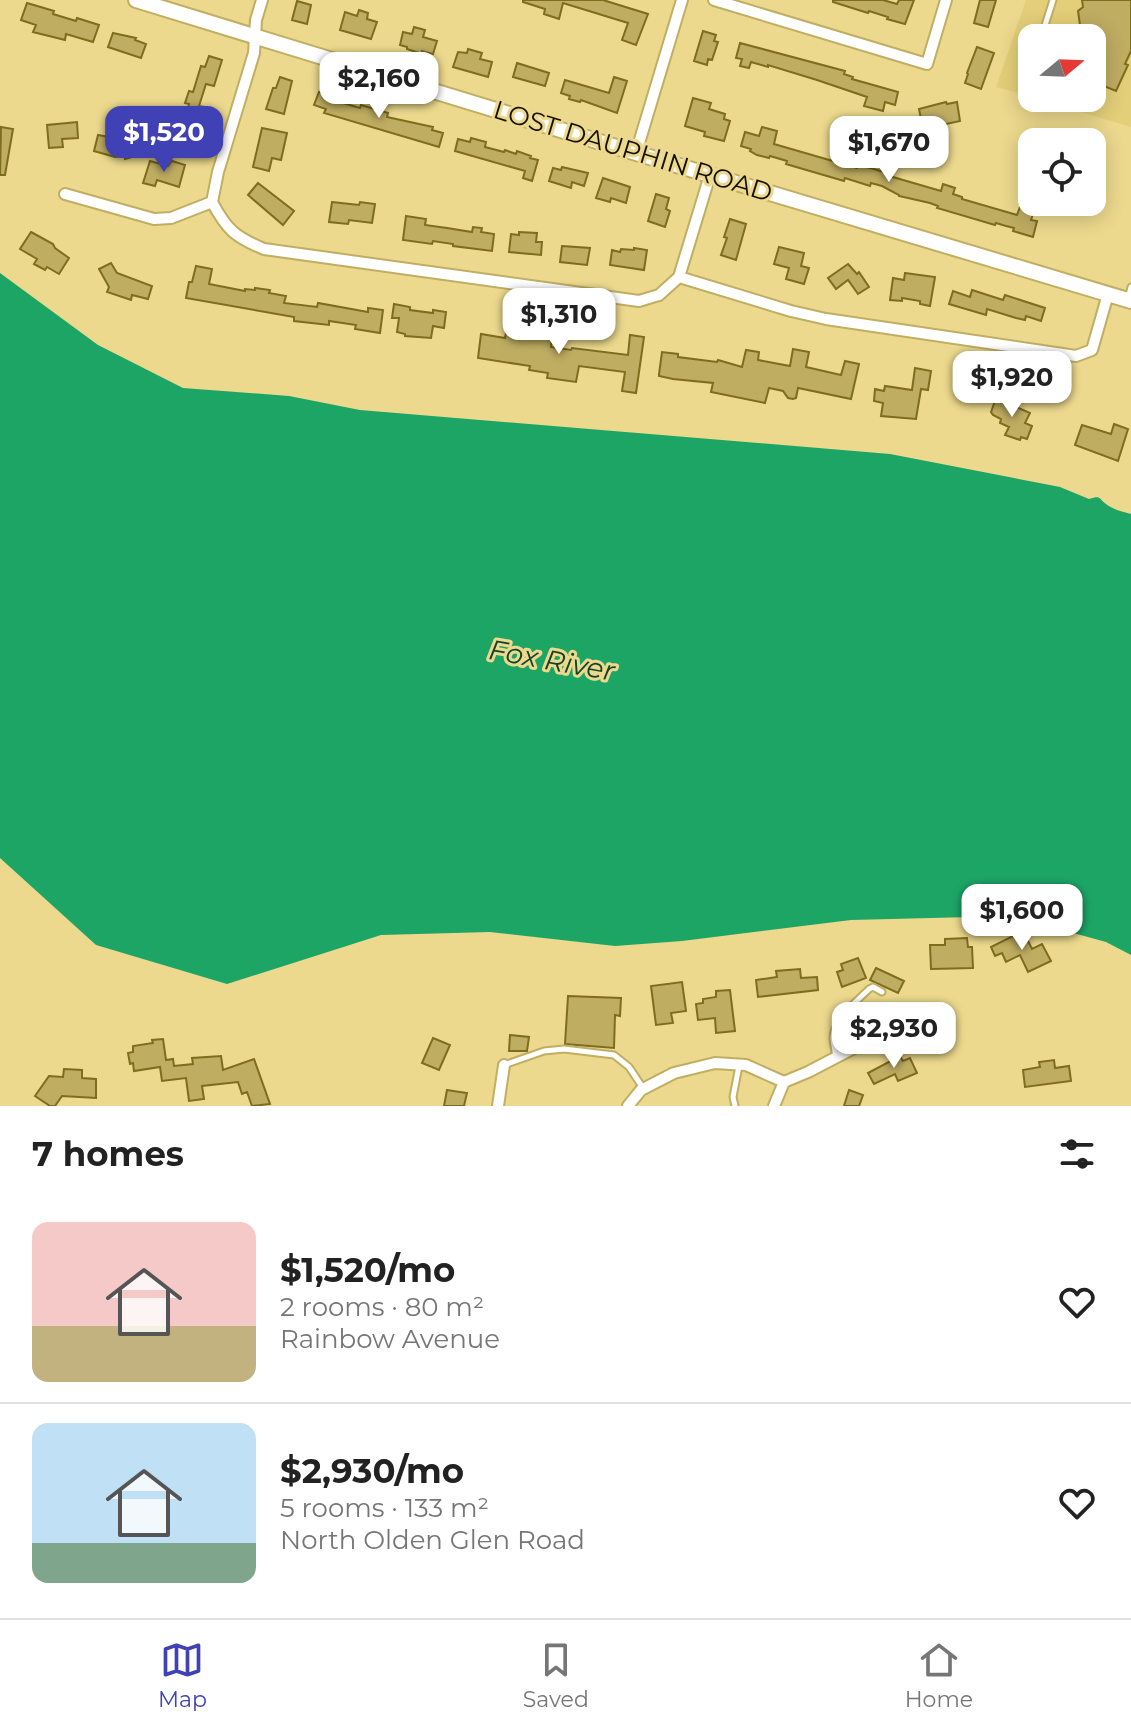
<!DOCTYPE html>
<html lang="en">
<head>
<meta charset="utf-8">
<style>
  :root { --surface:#fff; --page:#f6f6f6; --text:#222; --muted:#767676; --line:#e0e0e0; --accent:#4141b6 }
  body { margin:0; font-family:Montserrat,sans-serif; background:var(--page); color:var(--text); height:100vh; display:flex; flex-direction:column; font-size:30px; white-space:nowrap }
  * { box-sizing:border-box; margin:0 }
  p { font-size:26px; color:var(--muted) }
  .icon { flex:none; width:44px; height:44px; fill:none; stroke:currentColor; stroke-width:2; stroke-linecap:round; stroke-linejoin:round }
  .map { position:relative; height:1106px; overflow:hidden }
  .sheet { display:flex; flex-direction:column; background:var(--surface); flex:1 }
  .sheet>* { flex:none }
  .needle { width:52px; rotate:71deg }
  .buttons { position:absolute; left:1018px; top:24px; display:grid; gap:16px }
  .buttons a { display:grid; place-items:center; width:88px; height:88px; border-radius:16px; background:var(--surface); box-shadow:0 4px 20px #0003; font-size:40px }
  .price { position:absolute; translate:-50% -68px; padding:0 18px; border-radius:16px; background:#fff; color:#222; font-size:26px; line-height:52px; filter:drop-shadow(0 2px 4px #0008) }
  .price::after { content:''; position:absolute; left:50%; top:48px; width:24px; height:18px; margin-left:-12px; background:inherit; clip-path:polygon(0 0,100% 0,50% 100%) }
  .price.current { background:var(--accent); color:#fff }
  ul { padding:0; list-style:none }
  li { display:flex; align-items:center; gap:24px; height:200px; padding:0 32px }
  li+li { border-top:2px solid var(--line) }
  li span { display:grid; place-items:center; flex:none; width:224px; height:160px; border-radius:16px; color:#555 }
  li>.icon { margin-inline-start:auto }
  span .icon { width:96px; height:96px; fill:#fffc; stroke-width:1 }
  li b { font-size:34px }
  h2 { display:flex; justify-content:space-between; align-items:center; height:96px; padding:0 32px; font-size:34px }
  .tab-bar { display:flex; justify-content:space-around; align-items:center; height:112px; border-top:2px solid var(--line); background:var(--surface); font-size:22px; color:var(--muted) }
  .tab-bar a { display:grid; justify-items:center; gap:4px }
  .tab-bar .current { color:var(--accent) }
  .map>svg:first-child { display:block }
  .built { fill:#e3cf79 }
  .water { fill:#1da566 }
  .building { fill:#bfad62; stroke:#7e6d1d; stroke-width:2 }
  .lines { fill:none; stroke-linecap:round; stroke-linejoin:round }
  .lane-casing { stroke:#c0ae63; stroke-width:9 }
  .street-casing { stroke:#c0ae63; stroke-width:14 }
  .secondary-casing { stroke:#c0ae63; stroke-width:18 }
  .lane { stroke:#fff; stroke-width:5 }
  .street { stroke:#fff; stroke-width:10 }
  .secondary { stroke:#fff; stroke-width:14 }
  .labels { text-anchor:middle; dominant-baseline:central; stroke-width:6; stroke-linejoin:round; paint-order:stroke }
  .street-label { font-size:26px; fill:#161000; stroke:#ecd98d }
  .water-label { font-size:28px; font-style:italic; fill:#13442a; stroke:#ecd98d }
</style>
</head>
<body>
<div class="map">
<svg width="1131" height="1106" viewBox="0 0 1131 1106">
  <rect width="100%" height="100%" fill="#ecd98d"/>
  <path class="built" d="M1026 0H1131V127L1034 98H1092V38H1032V97L996 87Z"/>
  <path class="water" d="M0 273 98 345 183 388 289 396 360 410 890 454 1060 487 1089 499C1101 495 1098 498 1106 504 1112 509 1123 512 1131 514V955L1106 942 1011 916 851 920 682 941 615 946 490 932 381 935 227 984 96 945 0 858Z"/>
  <path class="building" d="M523 0H603L648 14 636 45 622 40 628 23 563 3 559 19 544 14 545 9 523 2Z
    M833 0H883L897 4 899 0H914L905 24 887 19 888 17 869 11 868 13 833 2Z
    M980 0H996L988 27 974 23Z
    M1082 0H1131V51L1125 64 1128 65 1116 91 1092 81V38H1074L1080 25 1078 11 1083 7Z
    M297 1 311 5 307 24 292 20Z
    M27 3 54 11 53 14 76 21 77 18 99 25 93 42 66 34 65 40 33 32 36 25 21 20Z
    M359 10 368 13 367 19 377 22 371 39 340 30 345 12 357 16Z
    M414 27 425 30 423 37 437 41 433 54 422 51V54L407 49V47L400 45 403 32 412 34Z
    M703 31 716 35 714 41 718 42 712 60 708 59 707 65 694 61Z
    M113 33 136 38 135 40 146 44 141 58 108 47Z
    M740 43 845 71 844 74 853 77 852 79 898 92 895 105 885 102 883 111 864 106 867 97 817 80 768 65V67L751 62 749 68 740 66 742 59 736 58Z
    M977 47 994 53 981 89 965 83 968 74 967 73Z
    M468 49 482 53 480 59 492 62 488 77 453 67 458 52 467 53Z
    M209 56 222 60 214 86 206 84 199 106 204 107 202 114 197 127 193 125 191 133 181 130 189 104 185 103 189 91 193 92 201 66 205 67Z
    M517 63 549 73 545 86 513 77Z
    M280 77 292 81 284 114 266 109 273 88H276Z
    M614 77 627 81 617 113 581 100 580 102 569 99 570 96 561 93 565 80 609 93Z
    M319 92 334 97 333 100 360 108 361 105 388 113 387 117 433 127 432 130 443 133 439 147 324 113 326 109 314 105Z
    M693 98 711 103 709 109 725 114 724 119 730 121 724 141 704 136 705 132 685 126Z
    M946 102 947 104 957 102 960 121 923 129 919 109Z
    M77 122 78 138 62 139 63 147 49 148 47 125Z
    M1 127 13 129 5 175H0Z
    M762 127 777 131 774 144 857 168 858 165 874 169 887 173 886 175 941 191 943 184 955 188 953 194 962 197V199L1017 215 1020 207 1034 211 1031 220 1037 221 1033 237 1013 231 1014 228 1006 226 996 223 995 225 937 208 938 206 930 203 899 196V195L882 186 871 183 870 186 845 178 844 181 786 164 787 161 770 156 769 158 757 155 750 151 751 149 741 146 745 132 759 136Z
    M262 128 287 133 281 160 272 158 269 171 253 167Z
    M133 133 139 155 125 159 124 155 115 157 94 151 98 135 114 138Z
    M471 138 486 142 485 147 504 152 505 150 516 154 517 151 531 156 530 158 538 160 532 181 523 178 525 171 455 151 458 139 470 142Z
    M150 161 168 166 172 161 185 165 179 187 157 180 155 186 143 183Z
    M562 167 588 173 584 186 572 182 571 188 549 181 553 168 561 170Z
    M603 178 630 187 626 203 611 198 610 202 596 198Z
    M258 183 294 211 283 225 248 195Z
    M656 194 669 198 666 209 670 211 665 227 648 221Z
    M332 202 359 205 360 202 375 204 372 223 349 220 348 224 329 222Z
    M406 216 426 219 425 225 447 228 472 232 473 227 482 228 481 232 494 234 492 251 453 246V244L433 241 432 244 403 240Z
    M730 219 746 224 736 260 721 255 727 238 724 237Z
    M31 232 53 244 55 248 69 258 59 274 47 267 45 270 34 264 37 259 20 249Z
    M519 232 537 233 536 242H542L541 255 509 252 511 234 519 235Z
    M562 246 590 248 587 265 560 262Z
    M779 247 804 253 801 266 809 268 804 284 786 279 789 268 774 264Z
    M634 248 647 250 644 270 610 265 612 250 620 252 621 249 634 250Z
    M111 263 117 273 152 286 148 299 132 295 131 300 107 292 109 287 99 269Z
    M848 264 857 274 859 272 869 287 858 294 848 280 836 289 828 278Z
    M196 266 212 269 209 284 245 291V289L255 290V288L270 290 269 293 286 296 284 303 317 307 318 303 368 312V308L383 310 380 333 355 329 356 325 329 321V325L294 321V317L186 298 189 282H192Z
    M905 273 935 277 930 306 920 304V301L902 298V301L890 300 893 278 904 280Z
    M972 290 1003 300 1005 295 1045 308 1041 321 1026 316 1025 320 1016 318 987 309 986 315 949 304 953 291 970 297Z
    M394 304 410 307V310L433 313V310L446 312 444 328 433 326 431 338 405 336V334L397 332 399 318H392Z
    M508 322 523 325 522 329 553 334 551 347 571 350 572 348 628 355 630 335 644 337 636 393 622 391 625 372 579 366 576 382 547 378 548 373 529 370 530 366 478 358 481 334 505 338Z
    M793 349 809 352 806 367 841 375 845 361 859 364 851 399 798 388 796 398 793 399 788 398 783 391 769 388 765 403 711 392 713 383 673 379 659 376V374L662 352 678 354V357L717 362 718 360 742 367 746 350 759 352 758 360 790 366Z
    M915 368 931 371 928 390 921 389 916 419 881 416 883 403 874 401 875 389 884 391 885 386 912 390Z
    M996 398 1030 413 1025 423 1032 426 1027 439 1021 437 1020 440 1005 435 1009 427 1000 423 1001 419 993 415 991 412Z
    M1114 424 1128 429 1118 461 1075 445 1082 425 1111 434Z
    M1023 931 1032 949 1042 944 1051 961 1028 972 1020 955 1006 962 1002 953 995 956 991 947Z
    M967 938 968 947H972L973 968 931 969 930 945H945V939Z
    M858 958 866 978 842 987 837 972 843 970 841 964Z
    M876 968 904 981 898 993 870 980Z
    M800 969 801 978 817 977 818 990 758 997 756 980 777 977 776 971Z
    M682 982 686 1011 671 1013 673 1023 656 1025 651 986Z
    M730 990 735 1031 716 1033 715 1018 698 1020 696 1004 703 1003V999L716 997V991Z
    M568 996 621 998 620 1016 615 1015 614 1048 565 1044Z
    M510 1035 529 1037 527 1051H509Z
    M433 1038 450 1045 439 1070 422 1063Z
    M163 1039 166 1060 173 1059 174 1066 193 1064 192 1058 221 1056 223 1070 254 1059 270 1104 252 1106 247 1092 242 1094 238 1082 202 1086 204 1099 189 1101 186 1078 162 1081 160 1067 134 1071 133 1063 130 1064 128 1053 133 1052V1046L153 1043 152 1040Z
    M900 1056 903 1061 910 1058 917 1073 898 1081 895 1074 874 1084 868 1073Z
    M1054 1060 1055 1068 1069 1066 1071 1081 1025 1087 1023 1070 1040 1067 1039 1062Z
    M64 1069 82 1070V1078L96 1079V1098L62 1096 55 1106H50L35 1096 49 1076 63 1077Z
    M447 1090 467 1093 464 1106H444Z
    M849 1090 863 1095 859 1106H844Z"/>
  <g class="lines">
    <g class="lane-casing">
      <path id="lane" d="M1041 38 1053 0
        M1029 75 1032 67
        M1128 299 1131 287
        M836 1057C835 1050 833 1043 833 1037 834 1019 857 1001 869 989L873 987 882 992
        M504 1065 544 1051 564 1049 614 1055 629 1067 643 1088
        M735 1106 733 1097 739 1066"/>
    </g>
    <g class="street-casing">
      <path id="street" d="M714 0 927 64 946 0
        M636 153 682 0
        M65 194 154 219 171 218 212 202
        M212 202C227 230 235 237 264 249L639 301 659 295 679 277
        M212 202 218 172 254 53 256 20 262 0
        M679 277 791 311 826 319 1076 356 1092 350 1108 294
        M679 277 710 175
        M498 1106 504 1065
        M628 1106 641 1090 674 1073 715 1063 746 1065 784 1082
        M774 1106 784 1082 808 1072 929 1009"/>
    </g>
    <g class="secondary-casing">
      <path id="secondary" d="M136 0 636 153 1131 301"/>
    </g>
    <use href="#lane" class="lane"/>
    <use href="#street" class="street"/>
    <use href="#secondary" class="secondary"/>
  </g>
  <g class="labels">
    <g class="street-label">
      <text transform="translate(633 151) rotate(17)">LOST DAUPHIN ROAD</text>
    </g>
    <g class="water-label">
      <text transform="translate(552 660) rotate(10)">Fox River</text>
    </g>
  </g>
</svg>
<div class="buttons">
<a><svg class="needle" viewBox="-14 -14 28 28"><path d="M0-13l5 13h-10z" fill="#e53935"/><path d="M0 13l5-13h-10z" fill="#767676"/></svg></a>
<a><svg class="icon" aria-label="locate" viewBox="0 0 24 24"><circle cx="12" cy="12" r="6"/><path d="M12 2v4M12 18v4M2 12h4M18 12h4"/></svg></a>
</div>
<b class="price" style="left:379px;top:120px">$2,160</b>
<b class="price current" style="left:164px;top:174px">$1,520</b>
<b class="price" style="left:889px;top:184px">$1,670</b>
<b class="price" style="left:559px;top:356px">$1,310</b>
<b class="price" style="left:1012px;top:419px">$1,920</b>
<b class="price" style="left:1022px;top:952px">$1,600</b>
<b class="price" style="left:894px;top:1070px">$2,930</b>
</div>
<section class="sheet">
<h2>7 homes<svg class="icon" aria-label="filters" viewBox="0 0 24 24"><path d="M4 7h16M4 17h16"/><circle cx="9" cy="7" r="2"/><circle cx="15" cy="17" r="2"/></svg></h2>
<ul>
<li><span style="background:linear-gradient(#f6c9c9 65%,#c2b280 0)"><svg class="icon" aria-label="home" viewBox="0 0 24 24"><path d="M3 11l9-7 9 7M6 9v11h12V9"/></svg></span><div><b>$1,520/mo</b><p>2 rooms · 80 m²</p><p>Rainbow Avenue</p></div><svg class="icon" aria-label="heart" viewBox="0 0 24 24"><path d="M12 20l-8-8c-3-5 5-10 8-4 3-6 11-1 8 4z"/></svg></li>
<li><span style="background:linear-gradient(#bfe0f5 75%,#7fa58c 0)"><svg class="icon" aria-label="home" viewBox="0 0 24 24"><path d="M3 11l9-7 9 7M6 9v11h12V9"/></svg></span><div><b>$2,930/mo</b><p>5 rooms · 133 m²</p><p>North Olden Glen Road</p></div><svg class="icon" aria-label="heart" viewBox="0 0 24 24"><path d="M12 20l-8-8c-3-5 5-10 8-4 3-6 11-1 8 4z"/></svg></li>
</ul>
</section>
<nav class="tab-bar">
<a class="current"><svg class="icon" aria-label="map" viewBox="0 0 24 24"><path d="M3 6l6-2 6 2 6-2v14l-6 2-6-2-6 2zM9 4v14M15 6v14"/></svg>Map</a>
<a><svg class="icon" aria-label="saved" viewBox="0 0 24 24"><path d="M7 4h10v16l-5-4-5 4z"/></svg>Saved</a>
<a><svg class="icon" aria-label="home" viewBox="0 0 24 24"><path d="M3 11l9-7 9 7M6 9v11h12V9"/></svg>Home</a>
</nav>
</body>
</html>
